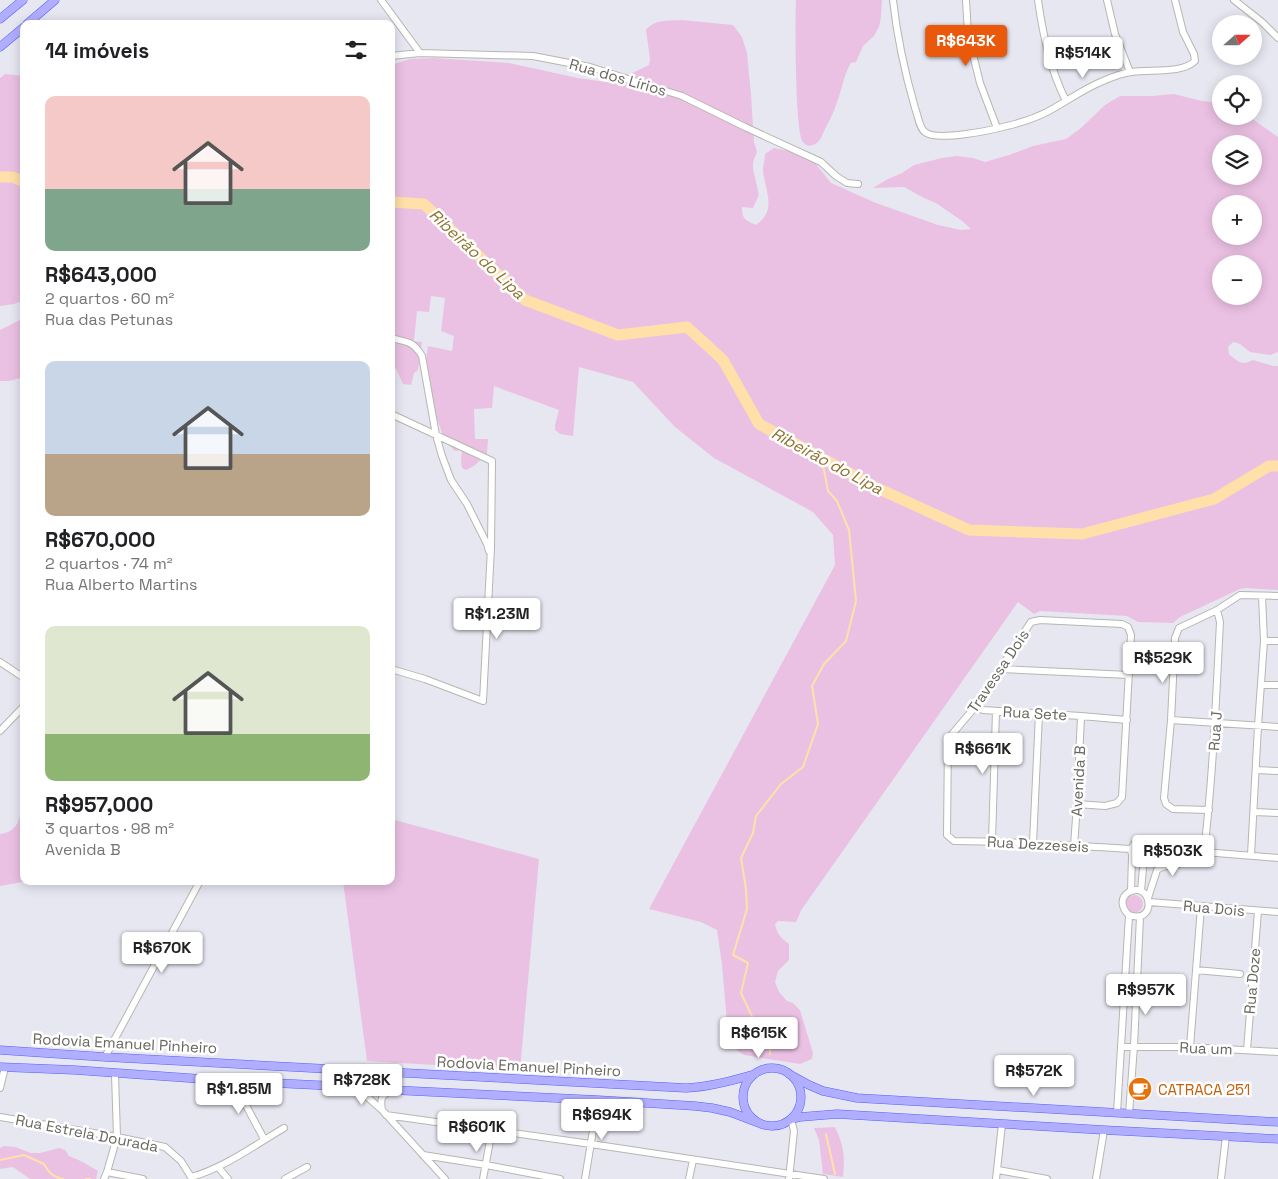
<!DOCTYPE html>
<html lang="pt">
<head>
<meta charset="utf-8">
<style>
  :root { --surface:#fff; --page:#f6f6f6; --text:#202124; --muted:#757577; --accent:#ea580c }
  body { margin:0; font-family:"Space Grotesk",sans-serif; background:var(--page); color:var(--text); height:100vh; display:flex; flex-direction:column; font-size:19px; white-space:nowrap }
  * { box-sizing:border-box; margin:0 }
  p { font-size:16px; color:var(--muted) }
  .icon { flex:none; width:28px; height:28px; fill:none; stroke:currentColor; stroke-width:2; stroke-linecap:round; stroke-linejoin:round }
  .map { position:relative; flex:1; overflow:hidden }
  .side { position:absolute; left:20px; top:20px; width:375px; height:865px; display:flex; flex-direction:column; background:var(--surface); border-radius:10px; box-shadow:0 2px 12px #0003 }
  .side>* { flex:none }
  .needle { width:32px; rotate:69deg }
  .buttons { position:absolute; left:1212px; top:15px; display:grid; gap:10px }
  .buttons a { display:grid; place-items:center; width:50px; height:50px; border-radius:50%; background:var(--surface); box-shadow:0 2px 12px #0003; font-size:25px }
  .price { position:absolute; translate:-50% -42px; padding:0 11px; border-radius:5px; background:#fff; color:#222; font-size:16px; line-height:32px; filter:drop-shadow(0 1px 2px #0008) }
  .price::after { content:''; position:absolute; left:50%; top:30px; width:15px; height:11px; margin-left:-8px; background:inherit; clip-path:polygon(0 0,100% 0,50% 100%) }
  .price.on { background:var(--accent); color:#fff }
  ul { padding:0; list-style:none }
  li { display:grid; align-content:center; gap:10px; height:265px; padding:0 25px }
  li span { display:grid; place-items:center; height:155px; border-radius:10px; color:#555 }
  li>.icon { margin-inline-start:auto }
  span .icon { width:90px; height:90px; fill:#fffc; stroke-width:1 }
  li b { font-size:21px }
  h2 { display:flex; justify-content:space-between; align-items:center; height:60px; padding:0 25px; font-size:21px }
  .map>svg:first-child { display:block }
  .green { fill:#ebc1e3; fill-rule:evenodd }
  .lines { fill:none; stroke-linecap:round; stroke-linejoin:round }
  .stream { stroke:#ffe0a9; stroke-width:2 }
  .river { stroke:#ffe0a9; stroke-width:11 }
  .minor-casing { stroke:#b7b6af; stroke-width:8 }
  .major-casing { stroke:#5260ff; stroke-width:9 }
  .minor { stroke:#fff; stroke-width:6 }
  .major { stroke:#b1aeff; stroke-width:8 }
  .labels { text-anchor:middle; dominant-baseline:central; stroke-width:5; stroke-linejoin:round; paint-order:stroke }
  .street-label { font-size:15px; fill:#68665e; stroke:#fff }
  .food-label { font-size:15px; fill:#c56008; stroke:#fff; text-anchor:start }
  .water-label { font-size:16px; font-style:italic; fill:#8e722e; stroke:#fff }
</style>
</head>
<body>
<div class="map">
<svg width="1278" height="1179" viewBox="0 0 1278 1179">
  <rect width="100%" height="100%" fill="#e7e7f2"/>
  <path class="green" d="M796 0H882L881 17 879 27 874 36 863 46 856 62 851 63C844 74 843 86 838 99 835 109 831 118 826 127 824 131 822 137 819 141 814 146 807 148 803 142 795 132 795 20 796 0Z
    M682 20 733 25 742 37 747 53 751 94 754 142 757 152 753 162V169L759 195 753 208 742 207C742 219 745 220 756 225 773 213 769 199 765 182 764 178 763 173 763 170 763 164 765 160 765 154L774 148 788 151 812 159 831 183 876 203 938 225 961 230 971 229 962 221 936 203 924 198 904 187 873 188 888 179 902 173 914 165 942 158 957 156 973 158 985 162 1009 155 1033 146 1066 139 1081 128 1105 105 1120 96H1153L1174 94 1202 101 1221 103V116H1248L1278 137V352L1270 355 1250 352 1240 344 1233 342 1228 347 1229 354C1239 362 1241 366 1253 360L1273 366H1278V590L1246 588 1240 589 1180 617 1173 623 1138 622 1127 616 1040 611 1034 614 1018 602 802 909 796 922 778 921 775 924C777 934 781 938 789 944V960L778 971 775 982 779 992 787 1001 793 1003 800 1010 813 1053 812 1059 800 1064 744 1055 729 1045 722 965 717 930 701 922 649 909 835 565 833 535 813 512 714 458 675 427 633 382 579 367 573 436 560 434 555 430V425L559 410 494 386 492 408 474 409 475 439H488L487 454 474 466 466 470 462 468 461 461 462 450 455 451 445 441 435 413 425 367 428 346 452 351 454 336 441 331 445 298 431 296 429 312 417 311 414 341 422 342 418 370 414 373 411 385 403 384 396 369 391 364V65L410 59 433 58 509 63 578 78 613 83 624 80 630 74 649 65 650 59 646 30C654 19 669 21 682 20ZM1221 144H1254V176H1221ZM1221 204H1254V236H1221ZM1221 264H1254V296H1221Z
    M5 74 24 76V300L14 304 0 306V78Z
    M24 318V377L9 381H0V330Z
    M24 803V881H28L0 886V834C16 832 22 820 20 805Z
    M391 819 539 859 520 1070 367 1061 343 881H391Z
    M1125 904a9 9 0 1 1 18 0a9 9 0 1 1-18 0Z
    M835 1127C844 1146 845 1156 843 1177L823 1174 819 1140 814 1128Z
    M4 1146 15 1147 31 1153H40L59 1148 65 1150 69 1156 83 1162 98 1171 96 1179H30L13 1167 0 1169V1148Z"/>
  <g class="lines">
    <path class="stream" d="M770 1054V1043L757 1027 741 993 748 963 733 955 747 909 746 889 741 858 753 833 756 816 781 784 803 767 818 724 812 686 824 664 846 641 856 601 849 530 837 501 828 491 824 470 819 456
      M826 1134 835 1174
      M0 1160 24 1155 44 1164C49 1173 53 1177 63 1179
      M86 1179H90"/>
    <path class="river" d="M0 177H13L24 182
      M391 202 424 204 525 300 618 335 687 327 723 360 759 424 877 488 969 530 1082 534 1214 499 1269 466H1278"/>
    <g class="minor-casing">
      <path id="minor" d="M381 0 420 53
        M893 0C897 37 905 73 915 108 918 115 919 128 925 132 936 142 992 130 1007 126 1020 123 1035 118 1047 112 1066 102 1083 89 1103 81 1112 77 1123 73 1132 72 1150 69 1182 74 1195 61L1194 54 1183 32 1175 0
        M966 0 968 34 980 83 997 128
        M1038 0C1043 35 1050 69 1066 101
        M1107 0 1115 34 1130 72
        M1234 0 1262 22 1278 38
        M391 56 420 53 533 56 590 67 682 96 745 127 821 162 836 176 847 183 858 184
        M391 338C407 342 413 341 422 356L436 435 442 456 451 480 467 504 487 544 489 551
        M391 414 492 461 491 548 483 701 425 679 391 669
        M1264 641H1278
        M0 662 24 678
        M1000 669 1129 675
        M1261 685H1278
        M975 707 983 710 1081 716 1127 720
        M1171 720 1278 727
        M0 731 24 706
        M1256 770 1278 771
        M1077 804 1105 806 1117 803 1122 797 1131 635 1128 627 1122 624 1040 620 1031 622 975 707 948 739 947 835 954 841C1013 841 1072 846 1131 849
        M1209 810 1173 809 1166 804 1164 798 1171 720 1175 638 1179 628 1217 610 1240 595 1278 596
        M1254 812 1278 813
        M992 841 996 711
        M1033 843 1039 714
        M1074 846 1077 804 1081 716
        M1147 852H1204L1278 858
        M1204 852C1213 776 1216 699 1220 622L1217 610
        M1251 855 1258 726 1264 641 1262 596
        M1131 891 1132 856
        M1141 891 1144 857C1149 852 1148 847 1142 843H1135L1131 849C1131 857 1137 860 1144 857
        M1148 898 1157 870C1170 860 1176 875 1188 852
        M1149 902 1278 912
        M1196 970 1240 974
        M1121 1047H1190L1278 1052
        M1190 1047 1201 907
        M1247 1050 1258 911
        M105 1057 200 881
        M237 1082 241 1096 264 1139
        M356 1087 382 1110 445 1179
        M0 1088 5 1067
        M382 1110C380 1099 381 1095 392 1090
        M1117 1113 1129 915C1122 909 1119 898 1129 892 1152 880 1158 925 1129 915
        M1129 1114 1134 1046 1140 917
        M386 1115 591 1144 824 1179
        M0 1117 117 1137 165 1147 181 1161 191 1177
        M423 1155 486 1165 560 1179
        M218 1167 228 1179
        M998 1170 1047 1179
        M107 1172 143 1179
        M191 1177C222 1169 255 1145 284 1128
        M104 1179 107 1172 117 1137 115 1074
        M285 1179 307 1167
        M483 1179 492 1130
        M585 1179 598 1100
        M689 1179 693 1160
        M789 1179 794 1131 791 1119
        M996 1179 1002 1124
        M1096 1179 1104 1130
        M1221 1179 1226 1136"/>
    </g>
    <g class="major-casing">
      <path id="major" d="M0 19 23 0
        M27 24 55 0
        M0 47 24 27
        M0 1050 105 1057 686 1088C710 1087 732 1081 755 1074
        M0 1067 75 1070 231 1081 356 1087 392 1090 598 1100 695 1106 712 1108 730 1112 759 1123
        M743 1097a29 29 0 1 1 58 0a29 29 0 1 1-58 0Z
        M789 1074 809 1085 823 1091 857 1098 1278 1122
        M791 1119 800 1117 837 1114 1104 1130 1278 1139"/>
    </g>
    <use href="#minor" class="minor"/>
    <use href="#major" class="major"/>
  </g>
  <defs>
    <g id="cafe-disc" transform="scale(1.25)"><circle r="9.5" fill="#e8710a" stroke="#fff"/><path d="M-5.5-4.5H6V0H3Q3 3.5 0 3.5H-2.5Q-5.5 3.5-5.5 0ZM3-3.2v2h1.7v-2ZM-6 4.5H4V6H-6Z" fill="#fff"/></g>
  </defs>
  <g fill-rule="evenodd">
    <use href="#cafe-disc" x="1140" y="1089"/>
  </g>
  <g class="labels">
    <g class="street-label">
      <text transform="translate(618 77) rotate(16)">Rua dos Lírios</text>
      <text transform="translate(998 671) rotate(-56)">Travessa Dois</text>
      <text transform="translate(1035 713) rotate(3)">Rua Sete</text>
      <text transform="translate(1215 731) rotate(-86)">Rua J</text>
      <text transform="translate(1078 781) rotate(-87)">Avenida B</text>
      <text transform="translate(1038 844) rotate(3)">Rua Dezzeseis</text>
      <text transform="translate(1214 908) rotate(5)">Rua Dois</text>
      <text transform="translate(1252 981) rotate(-85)">Rua Doze</text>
      <text transform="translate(125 1043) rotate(3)">Rodovia Emanuel Pinheiro</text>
      <text transform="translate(1206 1048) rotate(2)">Rua um</text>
      <text transform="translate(529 1066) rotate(3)">Rodovia Emanuel Pinheiro</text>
      <text transform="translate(87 1133) rotate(11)">Rua Estrela Dourada</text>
    </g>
    <g class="food-label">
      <text x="1158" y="1089">CATRACA 251</text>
    </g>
    <g class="water-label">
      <text transform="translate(477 254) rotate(43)">Ribeirão do Lipa</text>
      <text transform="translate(827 461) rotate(28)">Ribeirão do Lipa</text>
    </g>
  </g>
</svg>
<div class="buttons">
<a><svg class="needle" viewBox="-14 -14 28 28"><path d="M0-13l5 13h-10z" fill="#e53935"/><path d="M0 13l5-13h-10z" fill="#757577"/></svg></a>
<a><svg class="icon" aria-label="locate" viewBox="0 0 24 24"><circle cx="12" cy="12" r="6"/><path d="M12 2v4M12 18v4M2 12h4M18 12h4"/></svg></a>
<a><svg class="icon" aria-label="layers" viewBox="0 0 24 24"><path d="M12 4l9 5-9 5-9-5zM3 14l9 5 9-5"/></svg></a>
<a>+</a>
<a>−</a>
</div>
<b class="price on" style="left:966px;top:67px">R$643K</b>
<b class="price" style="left:1083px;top:79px">R$514K</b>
<b class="price" style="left:497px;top:640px">R$1.23M</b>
<b class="price" style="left:1163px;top:684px">R$529K</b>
<b class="price" style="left:983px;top:775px">R$661K</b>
<b class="price" style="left:1173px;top:877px">R$503K</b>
<b class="price" style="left:162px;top:974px">R$670K</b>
<b class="price" style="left:1146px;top:1016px">R$957K</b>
<b class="price" style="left:759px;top:1059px">R$615K</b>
<b class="price" style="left:1034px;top:1097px">R$572K</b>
<b class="price" style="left:362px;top:1106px">R$728K</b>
<b class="price" style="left:239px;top:1115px">R$1.85M</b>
<b class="price" style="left:602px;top:1141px">R$694K</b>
<b class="price" style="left:477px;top:1153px">R$601K</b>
<section class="side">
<h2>14 imóveis<svg class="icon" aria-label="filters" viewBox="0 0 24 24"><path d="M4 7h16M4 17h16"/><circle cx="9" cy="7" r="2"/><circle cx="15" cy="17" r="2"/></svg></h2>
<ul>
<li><span style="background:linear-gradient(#f6c9c9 60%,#7fa58c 0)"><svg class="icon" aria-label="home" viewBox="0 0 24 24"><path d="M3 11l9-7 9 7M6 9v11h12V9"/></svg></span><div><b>R$643,000</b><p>2 quartos · 60 m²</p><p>Rua das Petunas</p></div></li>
<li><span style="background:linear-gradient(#c9d6e8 60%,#b9a48a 0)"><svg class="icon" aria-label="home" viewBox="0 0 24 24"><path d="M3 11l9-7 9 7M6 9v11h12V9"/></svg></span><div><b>R$670,000</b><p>2 quartos · 74 m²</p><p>Rua Alberto Martins</p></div></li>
<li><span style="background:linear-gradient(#dfe7d0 70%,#8fb573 0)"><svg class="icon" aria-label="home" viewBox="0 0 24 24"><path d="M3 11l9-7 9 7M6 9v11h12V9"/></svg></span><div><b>R$957,000</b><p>3 quartos · 98 m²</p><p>Avenida B</p></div></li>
</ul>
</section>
</div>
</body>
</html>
